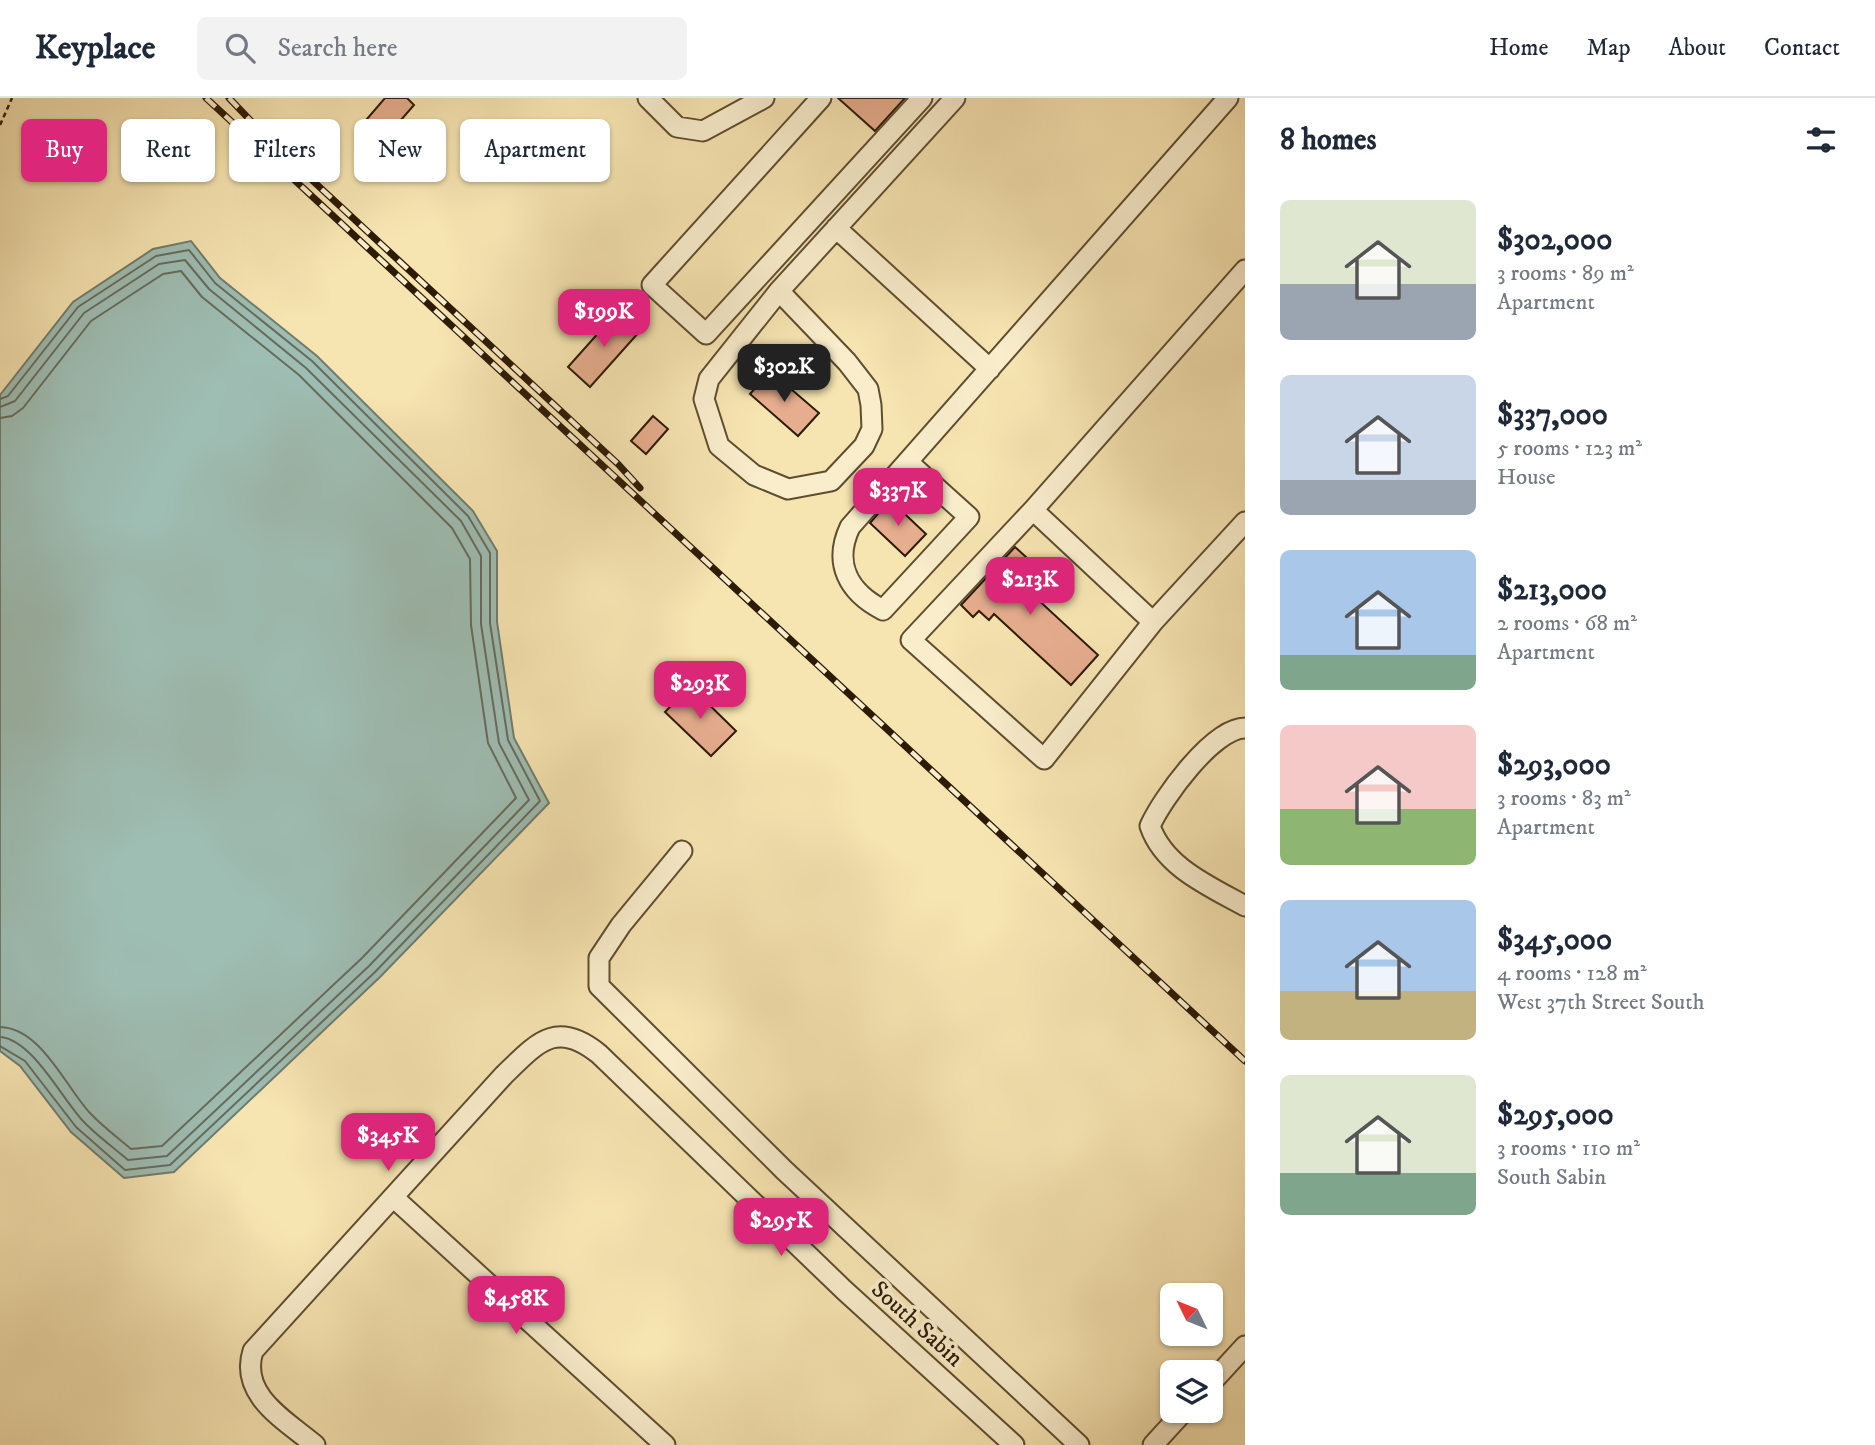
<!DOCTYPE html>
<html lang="en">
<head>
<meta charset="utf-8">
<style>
  :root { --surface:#fff; --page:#f2f2f3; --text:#1f2937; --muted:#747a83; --line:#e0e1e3; --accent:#db2777 }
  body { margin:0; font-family:"IM FELL DW Pica",serif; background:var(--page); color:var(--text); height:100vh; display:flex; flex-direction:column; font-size:26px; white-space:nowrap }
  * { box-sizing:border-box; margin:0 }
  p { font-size:23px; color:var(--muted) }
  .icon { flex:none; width:38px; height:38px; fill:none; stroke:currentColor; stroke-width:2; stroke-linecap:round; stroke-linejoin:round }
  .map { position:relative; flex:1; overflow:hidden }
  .drawer { display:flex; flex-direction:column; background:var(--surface); width:630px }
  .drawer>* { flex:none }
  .banner { position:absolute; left:21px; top:21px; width:665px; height:63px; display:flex; gap:14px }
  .needle { width:46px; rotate:313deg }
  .fabs { position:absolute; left:1160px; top:1185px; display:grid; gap:14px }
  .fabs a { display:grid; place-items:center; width:63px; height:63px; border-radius:10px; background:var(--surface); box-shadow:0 2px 5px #0004; font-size:35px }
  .price { position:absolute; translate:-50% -60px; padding:0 16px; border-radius:14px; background:var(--accent); color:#fff; font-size:23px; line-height:46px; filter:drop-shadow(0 2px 4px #0008) }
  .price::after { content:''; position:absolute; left:50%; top:42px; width:21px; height:16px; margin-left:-10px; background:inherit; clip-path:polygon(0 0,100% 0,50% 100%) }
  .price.selected { background:#222; color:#fff }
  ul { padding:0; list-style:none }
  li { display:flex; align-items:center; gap:21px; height:175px; padding:0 35px }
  li span { display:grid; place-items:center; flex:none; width:196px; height:140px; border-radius:10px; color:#555 }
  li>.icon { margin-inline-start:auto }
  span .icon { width:84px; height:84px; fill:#fffc; stroke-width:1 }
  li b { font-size:30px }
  h2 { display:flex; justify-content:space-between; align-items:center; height:84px; padding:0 35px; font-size:30px }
  .tag { padding:0 24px; border-radius:10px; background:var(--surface); box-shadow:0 2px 5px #0004; font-size:24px; line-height:63px }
  .tag.selected { background:var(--accent); color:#fff }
  header { display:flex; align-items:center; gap:42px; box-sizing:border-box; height:98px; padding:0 35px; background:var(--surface); border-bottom:2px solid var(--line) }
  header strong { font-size:33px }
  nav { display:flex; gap:38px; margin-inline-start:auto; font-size:24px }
  .search { width:490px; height:63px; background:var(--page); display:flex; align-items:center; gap:18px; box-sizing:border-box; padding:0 24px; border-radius:10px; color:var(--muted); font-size:26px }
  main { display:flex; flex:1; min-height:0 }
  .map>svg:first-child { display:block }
  .water { fill:#9ebdb3; stroke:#717c6d; stroke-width:2 }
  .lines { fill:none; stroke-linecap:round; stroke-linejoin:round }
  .shore { stroke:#666c5c; stroke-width:2 }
  .building { fill:#e6ad8e; stroke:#2d1b04; stroke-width:2 }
  .minor-casing { stroke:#5f4d2f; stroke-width:23 }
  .path { stroke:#2d1b04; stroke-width:2.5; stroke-dasharray:5 3.5; stroke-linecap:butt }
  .minor { stroke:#f9edcc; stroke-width:19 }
  .rail-casing { stroke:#2d1b04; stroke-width:7 }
  .rail { stroke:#f9edcc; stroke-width:4.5; stroke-dasharray:13; stroke-linecap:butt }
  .labels { text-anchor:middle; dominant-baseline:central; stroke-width:7; stroke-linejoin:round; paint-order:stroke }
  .street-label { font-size:24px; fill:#2d1b04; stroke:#f9edcc }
</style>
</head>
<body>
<header>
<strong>Keyplace</strong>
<div class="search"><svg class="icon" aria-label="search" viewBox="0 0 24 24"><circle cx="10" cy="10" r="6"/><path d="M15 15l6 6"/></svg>Search here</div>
<nav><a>Home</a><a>Map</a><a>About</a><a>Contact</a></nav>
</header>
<main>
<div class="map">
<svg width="1245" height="1347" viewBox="0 0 1245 1347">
  <rect width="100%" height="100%" fill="#f6e4b1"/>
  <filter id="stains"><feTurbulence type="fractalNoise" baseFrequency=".00286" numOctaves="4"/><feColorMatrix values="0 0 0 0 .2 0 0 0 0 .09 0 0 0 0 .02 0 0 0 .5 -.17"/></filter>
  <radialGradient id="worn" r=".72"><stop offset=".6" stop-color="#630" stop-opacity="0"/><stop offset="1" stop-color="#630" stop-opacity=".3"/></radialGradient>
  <path class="water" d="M191 143 220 180 317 258 473 413 497 453V524L514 640 549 705 380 879 174 1074 124 1080 71 1034 20 968 0 953V297L73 204 153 151Z"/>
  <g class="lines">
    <path class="shore" d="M0 301 8 298 78 209 156 158 189 152 215 185 312 263 468 418 490 455V525L508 642 540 703 375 874 170 1067 125 1072 76 1029 25 963 0 948
      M0 309 15 303 84 215 159 166 185 162 209 191 306 270 461 423 481 458V526L499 645 529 702 369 868 167 1058 128 1062C113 1049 96 1037 83 1023 62 1001 32 941 0 939
      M0 320 12 318 23 310 91 223 163 176 181 173 202 199 299 277 452 430 470 461 471 527 488 645 516 700 362 860 162 1048 131 1051C117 1039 102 1028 90 1015 65 988 41 930 0 929"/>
  </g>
  <path class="building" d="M385 0H407L414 7 387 38 367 21Z
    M838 0H905L875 33Z
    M618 213 640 233 590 289 568 269Z
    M770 273 819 315 798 338 750 296Z
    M653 318 668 331 646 356 631 343Z
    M890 402 926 436 905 458 870 425Z
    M1015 449 1038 470 1022 487 1098 557 1071 587 994 516 989 522 979 513 973 519 961 507Z
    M690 588 736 633 711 658 665 614Z"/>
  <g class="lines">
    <g class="minor-casing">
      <path id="minor" d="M648 0 677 29 703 33 764 0
        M821 0 652 187 706 236 922 0
        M836 130 990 271
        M1245 172 1033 412 911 542 1044 661 1153 524 1245 424
        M779 193 847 264 868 291 871 307 872 331 864 348 831 383 788 391 754 377 719 348 704 301 709 281 779 193 955 0
        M908 364 969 419 883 512C848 494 833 465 850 429L1228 0
        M1033 412 1153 524
        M1245 630C1213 630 1162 701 1150 728 1164 769 1209 788 1245 808
        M682 753 621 827 599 860V888L784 1072 1079 1347
        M393 1099 665 1347
        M1211 1285 1245 1248
        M315 1347C285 1322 239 1297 253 1253L504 977C537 945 556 921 599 956L844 1192 1014 1347
        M1153 1347 1185 1312"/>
    </g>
    <path class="path" d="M0 27 12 0"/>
    <use href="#minor" class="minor"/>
    <g class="rail-casing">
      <path id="rail" d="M206 0 1245 963
        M229 0 271 44 618 366 640 390"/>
    </g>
    <use href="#rail" class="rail"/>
  </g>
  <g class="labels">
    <g class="street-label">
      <text transform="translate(917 1226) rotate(42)">South Sabin</text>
    </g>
  </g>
  <rect width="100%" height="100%" filter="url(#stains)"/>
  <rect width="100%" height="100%" fill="url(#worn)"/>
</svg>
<div class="fabs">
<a><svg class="needle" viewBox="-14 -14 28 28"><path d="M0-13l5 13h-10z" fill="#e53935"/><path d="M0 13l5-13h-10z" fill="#747a83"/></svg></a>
<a><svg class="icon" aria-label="layers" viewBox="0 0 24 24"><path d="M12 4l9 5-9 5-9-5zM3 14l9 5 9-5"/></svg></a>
</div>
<b class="price" style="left:604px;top:251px">$199K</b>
<b class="price selected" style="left:784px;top:306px">$302K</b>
<b class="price" style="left:898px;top:430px">$337K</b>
<b class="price" style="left:1030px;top:519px">$213K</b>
<b class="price" style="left:700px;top:623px">$293K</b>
<b class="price" style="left:388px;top:1075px">$345K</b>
<b class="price" style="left:781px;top:1160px">$295K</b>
<b class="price" style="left:516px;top:1238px">$458K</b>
<div class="banner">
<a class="tag selected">Buy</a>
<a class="tag">Rent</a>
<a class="tag">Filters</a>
<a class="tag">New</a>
<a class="tag">Apartment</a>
</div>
</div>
<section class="drawer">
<h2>8 homes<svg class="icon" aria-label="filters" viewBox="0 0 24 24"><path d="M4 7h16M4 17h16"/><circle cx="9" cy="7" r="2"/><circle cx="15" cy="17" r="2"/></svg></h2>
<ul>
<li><span style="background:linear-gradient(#dfe7d0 60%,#9aa5b1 0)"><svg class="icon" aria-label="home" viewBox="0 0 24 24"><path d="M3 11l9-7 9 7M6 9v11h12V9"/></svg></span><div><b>$302,000</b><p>3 rooms · 89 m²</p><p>Apartment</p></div></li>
<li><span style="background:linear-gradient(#c9d6e8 75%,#9aa5b1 0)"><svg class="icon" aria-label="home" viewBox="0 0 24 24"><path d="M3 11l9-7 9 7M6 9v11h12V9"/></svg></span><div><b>$337,000</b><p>5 rooms · 123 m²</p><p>House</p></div></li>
<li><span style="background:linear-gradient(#a9c7e8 75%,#7fa58c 0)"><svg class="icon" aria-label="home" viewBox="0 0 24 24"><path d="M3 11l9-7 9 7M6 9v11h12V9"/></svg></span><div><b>$213,000</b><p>2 rooms · 68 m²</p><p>Apartment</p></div></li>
<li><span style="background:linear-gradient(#f6c9c9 60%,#8fb573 0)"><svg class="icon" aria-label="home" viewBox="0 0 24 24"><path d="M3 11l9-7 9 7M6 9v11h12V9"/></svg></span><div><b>$293,000</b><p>3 rooms · 83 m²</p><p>Apartment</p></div></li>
<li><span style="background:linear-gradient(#a9c7e8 65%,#c2b280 0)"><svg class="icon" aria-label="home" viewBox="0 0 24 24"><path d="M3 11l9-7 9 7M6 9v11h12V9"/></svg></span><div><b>$345,000</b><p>4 rooms · 128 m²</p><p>West 37th Street South</p></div></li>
<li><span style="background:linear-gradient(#dfe7d0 70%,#7fa58c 0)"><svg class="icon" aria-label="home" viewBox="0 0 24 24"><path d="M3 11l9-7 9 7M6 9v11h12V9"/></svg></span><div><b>$295,000</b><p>3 rooms · 110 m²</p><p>South Sabin</p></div></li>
</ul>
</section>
</main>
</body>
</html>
